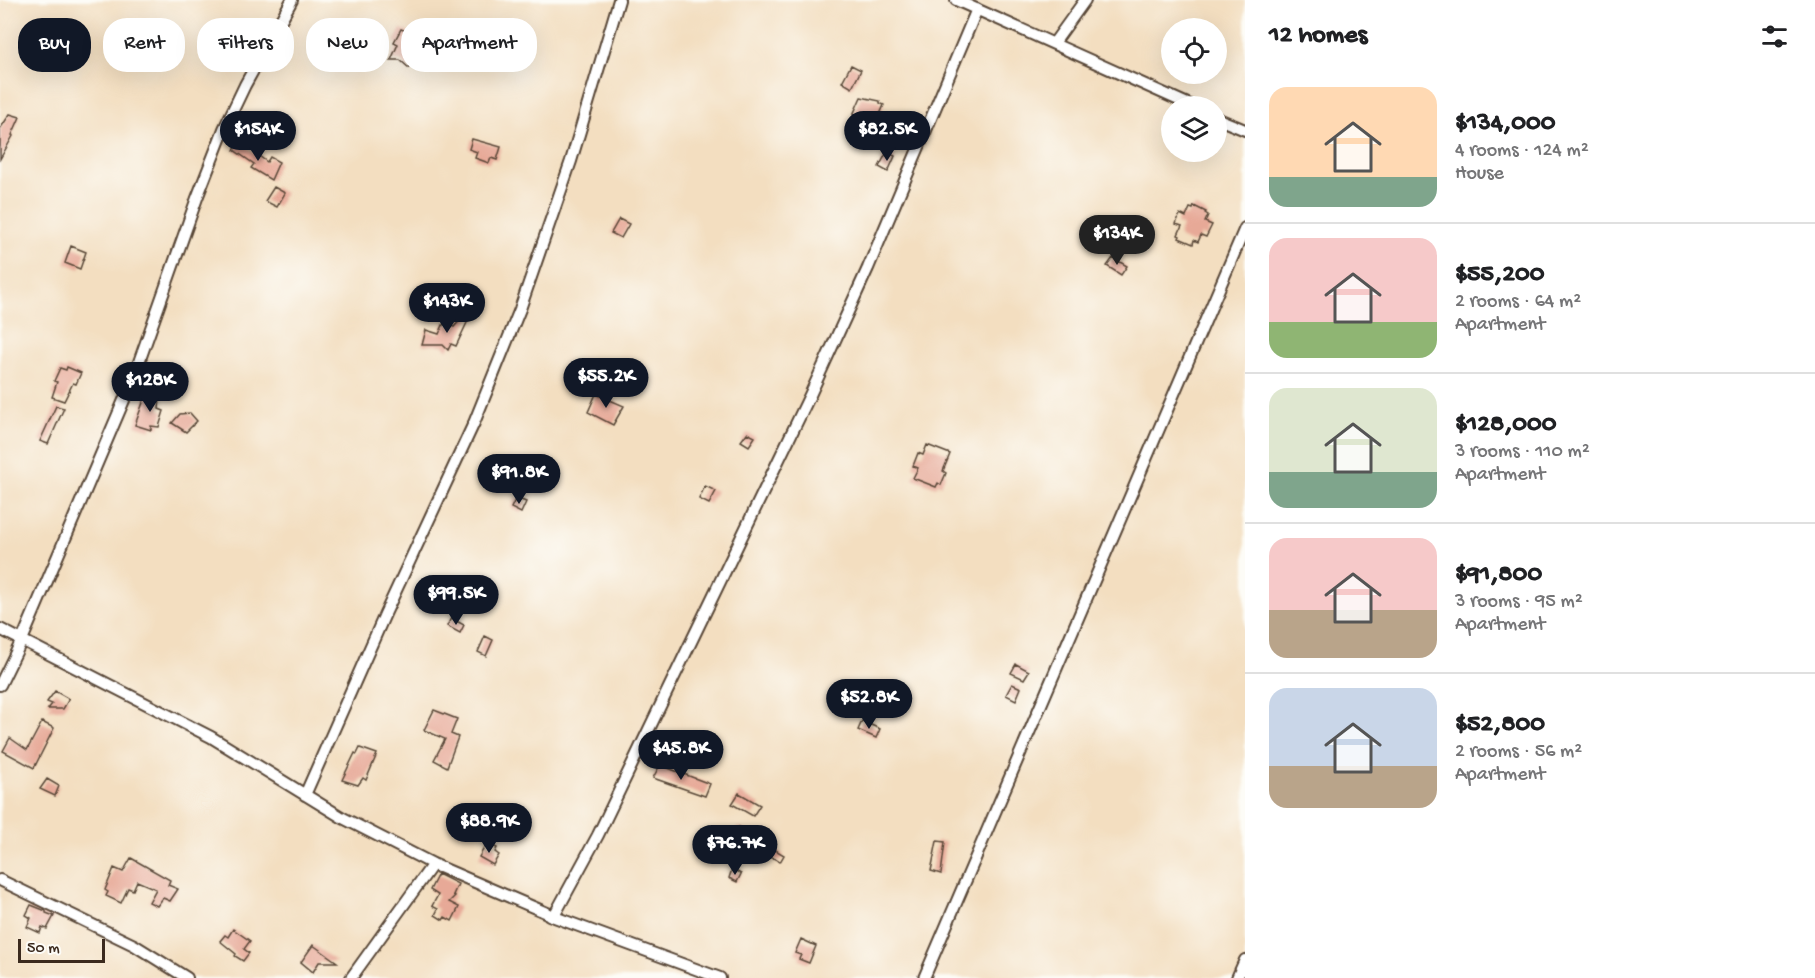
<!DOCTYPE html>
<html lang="en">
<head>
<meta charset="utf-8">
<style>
  :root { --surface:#fff; --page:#f6f6f6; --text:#202124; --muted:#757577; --line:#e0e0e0; --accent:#111827 }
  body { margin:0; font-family:"Gochi Hand",sans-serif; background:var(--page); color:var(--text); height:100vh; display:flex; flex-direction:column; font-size:22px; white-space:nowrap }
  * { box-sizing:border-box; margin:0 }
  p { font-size:20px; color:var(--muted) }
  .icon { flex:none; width:33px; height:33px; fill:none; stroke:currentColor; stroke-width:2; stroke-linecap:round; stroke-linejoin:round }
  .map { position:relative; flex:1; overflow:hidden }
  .sheet { display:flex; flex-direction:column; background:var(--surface); width:570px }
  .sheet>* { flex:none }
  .top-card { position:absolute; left:18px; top:18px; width:570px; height:54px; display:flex; gap:12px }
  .controls { position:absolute; left:1161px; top:18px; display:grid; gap:12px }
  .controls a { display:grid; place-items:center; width:66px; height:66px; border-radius:50%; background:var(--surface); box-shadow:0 6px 24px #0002; font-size:30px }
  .scale { position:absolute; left:18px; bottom:15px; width:87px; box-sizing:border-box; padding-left:6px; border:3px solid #3b2a1e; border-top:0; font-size:16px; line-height:21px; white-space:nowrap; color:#3b2a1e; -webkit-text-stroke:4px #fdfcf7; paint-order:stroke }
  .price { position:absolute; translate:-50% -51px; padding:0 14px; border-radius:21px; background:var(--accent); color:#fff; font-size:20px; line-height:39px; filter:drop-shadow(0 2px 3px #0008) }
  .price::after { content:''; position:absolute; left:50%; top:36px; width:18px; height:14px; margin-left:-9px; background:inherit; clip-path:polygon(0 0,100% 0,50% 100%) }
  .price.current { background:#222; color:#fff }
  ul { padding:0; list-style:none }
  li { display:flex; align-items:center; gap:18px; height:150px; padding:0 24px }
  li+li { border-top:2px solid var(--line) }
  li span { display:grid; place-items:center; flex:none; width:168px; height:120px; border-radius:18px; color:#555 }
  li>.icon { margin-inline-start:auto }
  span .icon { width:72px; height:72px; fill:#fffc; stroke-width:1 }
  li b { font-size:26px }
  h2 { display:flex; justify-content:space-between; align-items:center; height:72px; padding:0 24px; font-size:26px }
  .tag { padding:0 21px; border-radius:24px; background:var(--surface); box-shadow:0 6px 24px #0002; font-size:21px; line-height:54px }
  .tag.current { background:var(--accent); color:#fff }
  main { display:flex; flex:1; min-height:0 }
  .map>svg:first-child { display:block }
  .building { fill:#e7a997 }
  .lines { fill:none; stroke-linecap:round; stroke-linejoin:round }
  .minor-casing { stroke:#574536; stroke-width:14 }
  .minor { stroke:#fff; stroke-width:10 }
</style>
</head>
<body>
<main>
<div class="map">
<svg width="1245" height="978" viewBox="0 0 1245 978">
  <rect width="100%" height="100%" fill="#fdfcf7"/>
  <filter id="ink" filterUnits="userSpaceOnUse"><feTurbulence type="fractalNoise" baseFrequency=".0167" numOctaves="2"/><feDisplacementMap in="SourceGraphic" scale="12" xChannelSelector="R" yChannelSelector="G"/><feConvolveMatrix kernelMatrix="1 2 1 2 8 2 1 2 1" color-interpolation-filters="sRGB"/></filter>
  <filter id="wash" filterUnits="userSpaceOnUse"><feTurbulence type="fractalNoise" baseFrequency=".008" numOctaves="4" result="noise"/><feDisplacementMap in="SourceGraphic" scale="24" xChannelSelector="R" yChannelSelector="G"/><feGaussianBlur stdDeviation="1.35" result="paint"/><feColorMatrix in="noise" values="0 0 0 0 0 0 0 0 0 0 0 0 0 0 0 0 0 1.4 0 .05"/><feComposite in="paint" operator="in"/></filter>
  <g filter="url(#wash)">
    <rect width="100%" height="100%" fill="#f3dec0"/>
    <g id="blocks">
      <path class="building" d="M401 29 422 37 409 68 400 60H391L398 44 394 42Z
        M851 65 861 70 852 88 842 82Z
        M861 97 880 101V103L884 105 875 126 853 115Z
        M10 114 20 117 12 135 13 136 0 159V129Z
        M866 133 882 138 875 149 862 142Z
        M472 139 501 147 497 160 491 158 489 163 475 158 477 152 469 149Z
        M240 142 267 162 270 157 279 162 271 180 251 168 254 164 234 150Z
        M887 152 895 156 888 172 879 167Z
        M274 187 285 193 277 207 265 201Z
        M1194 206 1206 212 1205 213 1208 215 1205 222 1212 225 1206 237 1201 235 1198 242 1194 240 1193 244 1179 238 1180 236 1178 235 1182 226 1176 224 1180 214 1186 217 1190 208 1193 209Z
        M619 219 629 224 621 238 611 233Z
        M71 246 86 252 80 269 65 263Z
        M1113 258 1127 266 1121 275 1107 266Z
        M471 308 473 310 456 346 451 344 448 350 443 345H422L426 330 439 334 444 323 454 327Z
        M67 367 81 373 76 384 73 383 64 401 52 397 57 382 54 381 60 368 66 370Z
        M146 394 160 399 159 409 164 411 159 427 151 426V430L135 425Z
        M596 394 624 406 613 425 588 412Z
        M56 406 64 408 48 444 40 441Z
        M190 413 197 421 186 432 172 423 180 414Z
        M747 433 755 437 749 446 741 441Z
        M927 445 950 454 943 471 946 473 941 485 938 483 936 487 913 478 918 468 913 466 918 453 923 455Z
        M705 486 716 491 709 504 699 499Z
        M516 498 526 502 521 513 511 508Z
        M451 618 464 625 460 633 447 626Z
        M485 636 493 640 486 656 478 652Z
        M1016 664 1029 671 1024 679 1011 673Z
        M1012 684 1021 688 1016 700 1006 695Z
        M55 691 69 699 63 709H48L52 704 47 702Z
        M434 710 457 719 451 734 458 737 447 767 434 760 445 739 424 730Z
        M862 721 880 729 876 738 858 730Z
        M42 722 54 728 34 768 3 751 10 738 27 750Z
        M360 748 377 754 366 780 363 778 358 785 342 780 355 753 357 754Z
        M660 765 710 784 705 796 653 778Z
        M47 779 59 786 55 796 40 789Z
        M739 793 760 805 753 816 732 804Z
        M739 827 747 831 736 844 729 838Z
        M937 841 945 842 941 874 931 871Z
        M762 842 784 855 780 862 756 848Z
        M487 843 497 848 495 852 499 855 493 865 479 857Z
        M131 858 170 880 168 885 178 889 170 901 163 898 157 906 149 902 156 889 137 881 133 890 128 888 121 903 106 896 108 892 105 890 114 868 123 872Z
        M732 869 741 874 737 882 729 878Z
        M438 874 458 884 453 895 455 896 449 902 459 907 452 921 445 917 443 920 435 915 438 909 432 906 438 895 430 890Z
        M31 905 46 911V913L54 916 47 929 42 927 40 933 27 927 31 918 26 915Z
        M233 929 250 941 244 949 249 953 243 961 235 956 236 954 220 941 225 935 228 937Z
        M801 939 816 946 809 963 799 959 801 955 795 953Z
        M313 945 337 962H319L313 972 301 962Z"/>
    </g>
  </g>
  <g filter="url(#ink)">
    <use href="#blocks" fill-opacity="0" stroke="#574536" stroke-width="1.5"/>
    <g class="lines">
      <g class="minor-casing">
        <path id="minor" d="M956 0 1192 106
          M1054 43 1085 0
          M1216 118 1245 130
          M0 629 211 737 343 818 433 864 554 916 598 835 810 395 868 268 977 9
          M0 685 22 640 133 379 197 198 224 129 245 85 292 0
          M305 795 385 614 474 423 520 309 571 161 619 0
          M0 880 134 945 187 978
          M549 915 720 978
          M351 978 433 864 438 867
          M924 978 1245 228
          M1237 978 1245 960"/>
      </g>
      <use href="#minor" class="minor"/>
    </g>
  </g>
</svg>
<div class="controls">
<a><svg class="icon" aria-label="locate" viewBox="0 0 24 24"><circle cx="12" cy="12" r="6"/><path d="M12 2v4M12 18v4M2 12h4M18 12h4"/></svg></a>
<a><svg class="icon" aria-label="layers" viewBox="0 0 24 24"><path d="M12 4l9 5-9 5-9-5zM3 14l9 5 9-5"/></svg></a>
</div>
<div class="scale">50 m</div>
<b class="price" style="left:258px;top:162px">$154K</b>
<b class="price" style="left:887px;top:162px">$82.5K</b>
<b class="price current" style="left:1117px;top:266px">$134K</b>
<b class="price" style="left:447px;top:334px">$143K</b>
<b class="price" style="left:606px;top:409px">$55.2K</b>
<b class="price" style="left:150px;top:413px">$128K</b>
<b class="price" style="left:519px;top:505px">$91.8K</b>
<b class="price" style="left:456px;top:626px">$99.5K</b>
<b class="price" style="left:869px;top:730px">$52.8K</b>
<b class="price" style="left:681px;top:781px">$45.8K</b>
<b class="price" style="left:489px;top:854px">$88.9K</b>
<b class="price" style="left:735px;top:876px">$76.7K</b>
<div class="top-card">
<a class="tag current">Buy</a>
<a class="tag">Rent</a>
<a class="tag">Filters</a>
<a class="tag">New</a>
<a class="tag">Apartment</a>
</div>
</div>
<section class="sheet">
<h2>12 homes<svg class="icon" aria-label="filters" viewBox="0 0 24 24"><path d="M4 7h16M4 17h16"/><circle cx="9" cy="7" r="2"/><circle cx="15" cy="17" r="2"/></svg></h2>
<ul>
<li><span style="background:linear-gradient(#ffd9b3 75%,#7fa58c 0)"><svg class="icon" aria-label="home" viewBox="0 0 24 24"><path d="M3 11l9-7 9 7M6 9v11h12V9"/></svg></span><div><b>$134,000</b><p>4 rooms · 124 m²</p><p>House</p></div></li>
<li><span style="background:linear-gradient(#f6c9c9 70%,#8fb573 0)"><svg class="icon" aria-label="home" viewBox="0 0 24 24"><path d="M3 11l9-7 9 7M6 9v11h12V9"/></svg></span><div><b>$55,200</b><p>2 rooms · 64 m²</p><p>Apartment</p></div></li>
<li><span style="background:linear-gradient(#dfe7d0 70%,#7fa58c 0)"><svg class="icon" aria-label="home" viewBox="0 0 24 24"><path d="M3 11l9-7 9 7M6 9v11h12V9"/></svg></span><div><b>$128,000</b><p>3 rooms · 110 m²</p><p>Apartment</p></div></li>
<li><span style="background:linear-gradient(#f6c9c9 60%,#b9a48a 0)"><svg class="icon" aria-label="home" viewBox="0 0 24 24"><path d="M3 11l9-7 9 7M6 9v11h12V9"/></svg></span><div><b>$91,800</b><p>3 rooms · 95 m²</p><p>Apartment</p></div></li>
<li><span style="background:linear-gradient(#c9d6e8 65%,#b9a48a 0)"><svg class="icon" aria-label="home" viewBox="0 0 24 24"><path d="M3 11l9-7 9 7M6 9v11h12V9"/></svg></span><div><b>$52,800</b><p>2 rooms · 56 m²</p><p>Apartment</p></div></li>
</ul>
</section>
</main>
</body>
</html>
